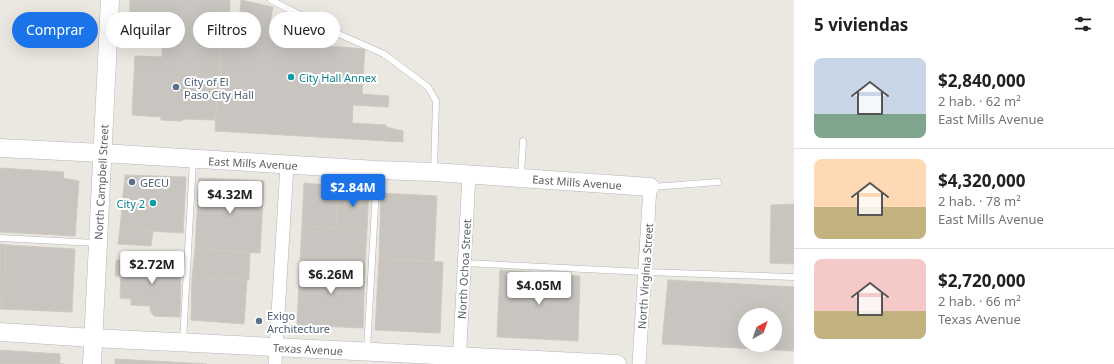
<!DOCTYPE html>
<html lang="es">
<head>
<meta charset="utf-8">
<style>
  :root { --surface:#fff; --page:#f6f6f6; --text:#202124; --muted:#757577; --line:#e0e0e0; --accent:#1a73e8 }
  body { margin:0; font-family:"Noto Sans",sans-serif; background:var(--page); color:var(--text); height:100vh; display:flex; flex-direction:column; font-size:15px; white-space:nowrap }
  * { box-sizing:border-box; margin:0 }
  p { font-size:13px; color:var(--muted) }
  .icon { flex:none; width:22px; height:22px; fill:none; stroke:currentColor; stroke-width:2; stroke-linecap:round; stroke-linejoin:round }
  .map { position:relative; flex:1; overflow:hidden }
  .sheet { display:flex; flex-direction:column; background:var(--surface); width:320px }
  .sheet>* { flex:none }
  .top-card { position:absolute; left:12px; top:12px; width:380px; height:36px; display:flex; gap:8px }
  .needle { width:26px; rotate:40deg }
  .buttons { position:absolute; left:738px; top:308px; display:grid; gap:8px }
  .buttons a { display:grid; place-items:center; width:44px; height:44px; border-radius:50%; background:var(--surface); box-shadow:0 4px 16px #0002; font-size:20px }
  .price { position:absolute; translate:-50% -34px; padding:0 9px; border-radius:4px; background:#fff; color:#222; font-size:13px; line-height:26px; filter:drop-shadow(0 1px 2px #0008) }
  .price::after { content:''; position:absolute; left:50%; top:24px; width:12px; height:9px; margin-left:-6px; background:inherit; clip-path:polygon(0 0,100% 0,50% 100%) }
  .price.active { background:var(--accent); color:#fff }
  ul { padding:0; list-style:none }
  li { display:flex; align-items:center; gap:12px; height:100px; padding:0 20px }
  li+li { border-top:1px solid var(--line) }
  li span { display:grid; place-items:center; flex:none; width:112px; height:80px; border-radius:8px; color:#555 }
  li>.icon { margin-inline-start:auto }
  span .icon { width:48px; height:48px; fill:#fffc; stroke-width:1 }
  li b { font-size:17px }
  h2 { display:flex; justify-content:space-between; align-items:center; height:48px; padding:0 20px; font-size:17px }
  .chip { padding:0 14px; border-radius:18px; background:var(--surface); box-shadow:0 4px 16px #0002; font-size:14px; line-height:36px }
  .chip.active { background:var(--accent); color:#fff }
  main { display:flex; flex:1; min-height:0 }
  .map>svg:first-child { display:block }
  .building { fill:#c8c5c0; stroke:#cfc9c0; fill-rule:evenodd }
  .lines { fill:none; stroke-linecap:round; stroke-linejoin:round }
  .lane-casing { stroke:#b1b4b7; stroke-width:7 }
  .street-casing { stroke:#b1b4b7; stroke-width:14 }
  .secondary-casing { stroke:#b3b6ba; stroke-width:19 }
  .lane { stroke:#fff; stroke-width:6 }
  .street { stroke:#fff; stroke-width:13 }
  .secondary { stroke:#fff; stroke-width:18 }
  .culture-dot { fill:#0f9aa8; stroke:#fff; stroke-width:1.5 }
  .service-dot { fill:#5c6f8a; stroke:#fff; stroke-width:1.5 }
  .labels { text-anchor:middle; dominant-baseline:central; stroke-width:4; stroke-linejoin:round; paint-order:stroke }
  .culture-label { font-size:11px; fill:#0d838f; stroke:#fff; text-anchor:start }
  .service-label { font-size:11px; fill:#4e5e75; stroke:#fff; text-anchor:start }
  .street-label { font-size:11px; fill:#595d60; stroke:#fff }
</style>
</head>
<body>
<main>
<div class="map">
<svg width="794" height="364" viewBox="0 0 794 364">
  <rect width="100%" height="100%" fill="#ebe8e1"/>
  <path class="building" d="M130 0H230L229 45H221L215 120 183 119 182 121 161 120V117L132 115 135 56 162 57V41L129 40Z
    M241 0 273 7 270 23 317 34V45L365 49 362 94 389 96 388 107 353 105 352 123 386 125V127L403 131V142L215 131 221 45H235L236 38H238Z
    M0 168 64 172 63 178 79 181 75 236 0 232Z
    M125 175 186 177 183 233 120 229Z
    M199 178 264 181 260 253 195 249Z
    M304 183 338 186 336 228 302 226Z
    M338 186 369 187 367 230 336 228Z
    M381 193 437 196 434 262 379 259Z
    M794 204V264L770 263 771 205Z
    M302 226 367 230 365 264 300 261Z
    M120 229 153 231 151 246 118 244Z
    M0 244 6 245 3 309H0Z
    M6 245 75 249 72 312 3 309Z
    M195 249 250 252 249 280 192 277Z
    M379 259 443 262 440 333 375 330Z
    M116 260 181 262 180 317 154 316 150 311V306L131 305V299L120 298 121 276H115Z
    M300 261 365 264 363 328 297 325Z
    M500 270 580 276 578 341 497 337Z
    M192 277 247 280 244 324 191 320Z
    M668 280 794 287V351L662 344ZM745 315H775V345H745Z
    M0 350 60 354V364H64H0Z
    M115 359 207 364H115Z"/>
  <g class="lines">
    <g class="lane-casing">
      <path id="lane" d="M271 0 332 31 384 54 428 87 436 101 434 171
        M521 176 523 141
        M652 187 718 182
        M0 238 96 243
        M465 263 645 272 794 277
        M183 341 193 161
        M367 350 377 171"/>
    </g>
    <g class="street-casing">
      <path id="street" d="M275 364 287 165
        M459 364 469 175
        M639 364 650 187"/>
    </g>
    <g class="secondary-casing">
      <path id="secondary" d="M0 148 102 153 377 170 434 172 650 187
        M0 332 93 338 617 364
        M92 364 110 0"/>
    </g>
    <use href="#lane" class="lane"/>
    <use href="#street" class="street"/>
    <use href="#secondary" class="secondary"/>
  </g>
  <g class="culture-dot">
    <circle cx="291" cy="77" r="4"/>
    <circle cx="153" cy="203" r="4"/>
  </g>
  <g class="service-dot">
    <circle cx="176" cy="87" r="4"/>
    <circle cx="132" cy="182" r="4"/>
    <circle cx="259" cy="321" r="4"/>
  </g>
  <g class="labels">
    <g class="culture-label">
      <text x="299" y="77">City Hall Annex</text>
      <text x="145" y="203" text-anchor="end">City 2</text>
    </g>
    <g class="service-label">
      <text x="184" y="81">City of El<tspan x="184" dy="13">Paso City Hall</tspan></text>
      <text x="140" y="182">GECU</text>
      <text x="267" y="315">Exigo<tspan x="267" dy="13">Architecture</tspan></text>
    </g>
    <g class="street-label">
      <text transform="translate(253 163) rotate(3)">East Mills Avenue</text>
      <text transform="translate(101 182) rotate(-87)">North Campbell Street</text>
      <text transform="translate(577 182) rotate(4)">East Mills Avenue</text>
      <text transform="translate(464 269) rotate(-87)">North Ochoa Street</text>
      <text transform="translate(645 276) rotate(-86)">North Virginia Street</text>
      <text transform="translate(308 349) rotate(3)">Texas Avenue</text>
    </g>
  </g>
</svg>
<div class="buttons">
<a><svg class="needle" viewBox="-14 -14 28 28"><path d="M0-13l5 13h-10z" fill="#e53935"/><path d="M0 13l5-13h-10z" fill="#757577"/></svg></a>
</div>
<b class="price active" style="left:353px;top:208px">$2.84M</b>
<b class="price" style="left:230px;top:215px">$4.32M</b>
<b class="price" style="left:152px;top:285px">$2.72M</b>
<b class="price" style="left:331px;top:295px">$6.26M</b>
<b class="price" style="left:539px;top:306px">$4.05M</b>
<div class="top-card">
<a class="chip active">Comprar</a>
<a class="chip">Alquilar</a>
<a class="chip">Filtros</a>
<a class="chip">Nuevo</a>
</div>
</div>
<section class="sheet">
<h2>5 viviendas<svg class="icon" aria-label="filters" viewBox="0 0 24 24"><path d="M4 7h16M4 17h16"/><circle cx="9" cy="7" r="2"/><circle cx="15" cy="17" r="2"/></svg></h2>
<ul>
<li><span style="background:linear-gradient(#c9d6e8 70%,#7fa58c 0)"><svg class="icon" aria-label="home" viewBox="0 0 24 24"><path d="M3 11l9-7 9 7M6 9v11h12V9"/></svg></span><div><b>$2,840,000</b><p>2 hab. · 62 m²</p><p>East Mills Avenue</p></div></li>
<li><span style="background:linear-gradient(#ffd9b3 60%,#c2b280 0)"><svg class="icon" aria-label="home" viewBox="0 0 24 24"><path d="M3 11l9-7 9 7M6 9v11h12V9"/></svg></span><div><b>$4,320,000</b><p>2 hab. · 78 m²</p><p>East Mills Avenue</p></div></li>
<li><span style="background:linear-gradient(#f6c9c9 65%,#c2b280 0)"><svg class="icon" aria-label="home" viewBox="0 0 24 24"><path d="M3 11l9-7 9 7M6 9v11h12V9"/></svg></span><div><b>$2,720,000</b><p>2 hab. · 66 m²</p><p>Texas Avenue</p></div></li>
</ul>
</section>
</main>
</body>
</html>
